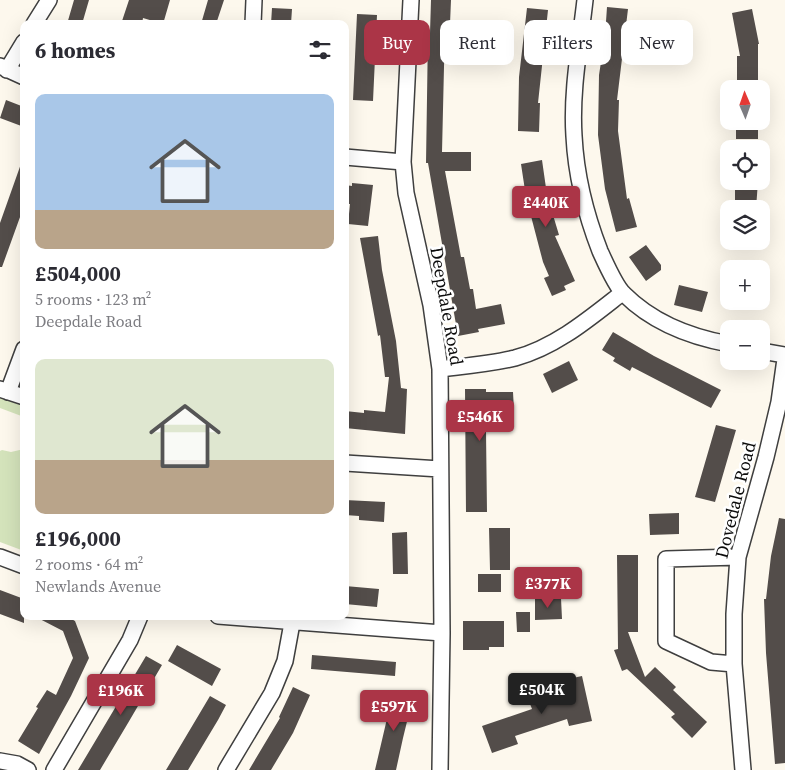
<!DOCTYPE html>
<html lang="en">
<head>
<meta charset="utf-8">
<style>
  :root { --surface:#fff; --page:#f7f7f7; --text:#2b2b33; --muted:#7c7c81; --accent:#ab3547 }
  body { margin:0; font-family:"Source Serif 4",serif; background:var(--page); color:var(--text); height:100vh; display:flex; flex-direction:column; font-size:19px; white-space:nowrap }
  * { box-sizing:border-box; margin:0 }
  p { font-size:16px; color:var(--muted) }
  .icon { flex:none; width:28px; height:28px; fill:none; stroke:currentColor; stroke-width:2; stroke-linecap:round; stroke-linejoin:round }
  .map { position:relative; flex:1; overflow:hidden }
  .panel { position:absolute; left:20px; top:20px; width:329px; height:600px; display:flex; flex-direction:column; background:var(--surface); border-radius:10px; box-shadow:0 5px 20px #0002 }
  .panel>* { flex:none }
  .banner { position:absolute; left:364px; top:20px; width:346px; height:45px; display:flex; gap:10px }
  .needle { width:32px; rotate:358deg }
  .buttons { position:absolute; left:720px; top:80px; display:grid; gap:10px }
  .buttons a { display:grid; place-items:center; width:50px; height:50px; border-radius:10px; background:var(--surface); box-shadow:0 5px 20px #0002; font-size:25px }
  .price { position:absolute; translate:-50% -42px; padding:0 11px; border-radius:5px; background:var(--accent); color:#fff; font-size:16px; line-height:32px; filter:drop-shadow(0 1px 2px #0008) }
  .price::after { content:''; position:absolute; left:50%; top:30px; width:15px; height:11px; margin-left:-8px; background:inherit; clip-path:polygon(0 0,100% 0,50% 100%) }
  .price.current { background:#222; color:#fff }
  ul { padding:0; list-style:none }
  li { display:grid; align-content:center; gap:10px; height:265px; padding:0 15px }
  li span { display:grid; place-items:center; height:155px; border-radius:10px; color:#555 }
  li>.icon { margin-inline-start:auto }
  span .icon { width:90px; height:90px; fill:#fffc; stroke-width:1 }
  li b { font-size:21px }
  h2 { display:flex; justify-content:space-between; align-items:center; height:60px; padding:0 15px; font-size:21px }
  .pill { padding:0 18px; border-radius:10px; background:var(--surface); box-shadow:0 5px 20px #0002; font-size:18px; line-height:45px }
  .pill.current { background:var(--accent); color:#fff }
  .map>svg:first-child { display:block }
  .green { fill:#d4e3bb }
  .building { fill:#534d4a }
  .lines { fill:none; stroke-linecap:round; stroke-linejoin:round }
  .minor-casing { stroke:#3f3f3f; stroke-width:18 }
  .minor { stroke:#fff; stroke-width:15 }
  .labels { text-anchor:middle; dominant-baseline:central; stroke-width:5; stroke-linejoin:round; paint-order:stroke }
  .street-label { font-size:18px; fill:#0c0c0c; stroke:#fff }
</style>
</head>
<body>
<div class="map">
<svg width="785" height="770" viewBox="0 0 785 770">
  <rect width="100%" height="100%" fill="#fdf8ed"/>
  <path class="green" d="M0 398 21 405 24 407V417L0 408Z
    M24 449V551L0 542V451L2 450 11 452Z"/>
  <path class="building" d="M74 0H89L82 24H67Z
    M129 0H170L163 24 143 18 142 24H121Z
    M208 0H224L216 24H201Z
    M431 0H451L450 24H445L442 152H471V171H445L461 257H464L470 289H473L476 309 501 304 505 324 478 329 479 332 458 336 428 163H426L428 33H430Z
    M607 7 628 9 617 100H619L618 131 627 199 629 198 637 227 616 232 605 189 598 135 599 75 605 36Z
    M272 8 292 9 291 24H271Z
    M527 8 548 10 538 103H540L539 132 518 131 519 77Z
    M752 9 759 44H758V89H737V56H740L732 13Z
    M357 14 377 15 373 101 353 100Z
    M6 100 24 107V127L0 118Z
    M736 121H758V139H736Z
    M542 160 547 195 559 235 555 236 575 281 564 286 566 290 552 296 544 278 549 276 543 262 526 197 521 164Z
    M22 161H24V206L2 267H0V223Z
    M736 181H758L756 209H735V188H736Z
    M352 183 373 185 368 226 348 224 350 204H345V185L352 186Z
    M378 236 382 270 396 341 401 388 407 389 405 434 345 428V411L364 413V410L385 412 389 377H385L380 335 378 336 360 238Z
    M646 245 661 265V270L646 281 629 257Z
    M679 285 708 292 702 312 674 305Z
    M613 332 654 356 721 390 711 408 632 367 630 371 613 361 615 358 602 350Z
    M569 361 578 380 552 393 543 374Z
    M465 389H486V392H513L514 411 489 412V432H486L487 512H466Z
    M716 425 736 430 715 502 695 497Z
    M345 500 385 502 384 522 359 520V516L345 515Z
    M679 513V534L650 535 649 514Z
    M779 518 785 519V763L775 764 766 653 764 599H766L771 556Z
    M489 528H510V570H490Z
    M407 532 408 574H393L392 533Z
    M617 555H638V632H628L645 677 655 667 676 687 673 690 707 722 692 738 671 717 675 714 627 669 622 671 614 650 618 649Z
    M478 574H501V592H478Z
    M345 586 379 589 377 607 345 604Z
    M0 590 24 599V623L0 614Z
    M535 598H561L562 619 535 620Z
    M516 612H530V632H517Z
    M34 616H66L75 621 89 658 71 696 39 754 18 741 38 708 36 707 47 690 56 695 73 658 63 631Z
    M463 621H504V647H489V650H463Z
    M177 645 221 669 212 686 168 661Z
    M312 655 396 662 395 676 311 669Z
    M146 656 162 665 128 723 100 770H78Z
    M582 676 592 721 569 726 567 719 515 736 518 744 492 753 482 726 532 709 529 701 561 690 559 681Z
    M293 687 310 695 293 733 271 770H249L280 718 279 717Z
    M393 693 413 697 403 738 396 770H375Z
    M210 696 226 705 218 720 188 770H166Z"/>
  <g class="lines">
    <g class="minor-casing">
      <path id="minor" d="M411 0 403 162 406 193 431 305 440 369 442 633 440 770
        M585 0C580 45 571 91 574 136 576 176 586 215 600 251 605 262 616 287 624 294 653 323 690 337 729 344
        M34 24 49 0
        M253 24 254 0
        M0 66 24 77
        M7 70 24 42
        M345 157 403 162
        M761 351 785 355
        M440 369C465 366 490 364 515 358 556 347 590 318 622 293
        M0 389 24 397
        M8 392 24 349
        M345 463 440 469
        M0 557 24 566
        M218 616 442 633
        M734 664 711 662 666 641V559L738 557
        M0 761 17 764 28 770
        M54 770 130 640 140 616
        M226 770 272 693 285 661 292 623
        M743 770 734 664V614L738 557 766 457 779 402 785 359"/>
    </g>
    <use href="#minor" class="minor"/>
  </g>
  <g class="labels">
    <g class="street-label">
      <text transform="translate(447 306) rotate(80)">Deepdale Road</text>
      <text transform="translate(735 500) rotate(-76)">Dovedale Road</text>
    </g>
  </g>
</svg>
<div class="buttons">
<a><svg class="needle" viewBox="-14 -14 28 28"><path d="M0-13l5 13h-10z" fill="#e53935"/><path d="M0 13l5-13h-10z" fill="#7c7c81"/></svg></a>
<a><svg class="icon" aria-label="locate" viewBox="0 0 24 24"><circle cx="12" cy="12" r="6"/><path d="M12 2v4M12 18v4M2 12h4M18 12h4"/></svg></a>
<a><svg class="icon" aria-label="layers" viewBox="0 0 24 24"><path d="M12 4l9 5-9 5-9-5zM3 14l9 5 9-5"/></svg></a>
<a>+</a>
<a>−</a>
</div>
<b class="price" style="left:546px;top:228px">£440K</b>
<b class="price" style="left:480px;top:442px">£546K</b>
<b class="price" style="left:548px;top:609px">£377K</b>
<b class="price current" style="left:542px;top:715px">£504K</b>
<b class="price" style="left:121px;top:716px">£196K</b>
<b class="price" style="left:394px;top:732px">£597K</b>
<div class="banner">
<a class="pill current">Buy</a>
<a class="pill">Rent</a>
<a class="pill">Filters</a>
<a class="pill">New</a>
</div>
<section class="panel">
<h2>6 homes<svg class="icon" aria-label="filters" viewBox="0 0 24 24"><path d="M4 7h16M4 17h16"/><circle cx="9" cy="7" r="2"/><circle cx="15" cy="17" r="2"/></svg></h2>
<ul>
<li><span style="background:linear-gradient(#a9c7e8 75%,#b9a48a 0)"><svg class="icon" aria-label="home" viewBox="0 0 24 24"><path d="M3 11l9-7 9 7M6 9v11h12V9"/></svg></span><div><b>£504,000</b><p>5 rooms · 123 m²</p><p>Deepdale Road</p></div></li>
<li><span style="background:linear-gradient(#dfe7d0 65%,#b9a48a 0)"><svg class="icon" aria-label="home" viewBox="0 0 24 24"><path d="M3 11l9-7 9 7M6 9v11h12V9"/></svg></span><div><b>£196,000</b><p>2 rooms · 64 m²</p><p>Newlands Avenue</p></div></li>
</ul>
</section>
</div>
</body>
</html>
